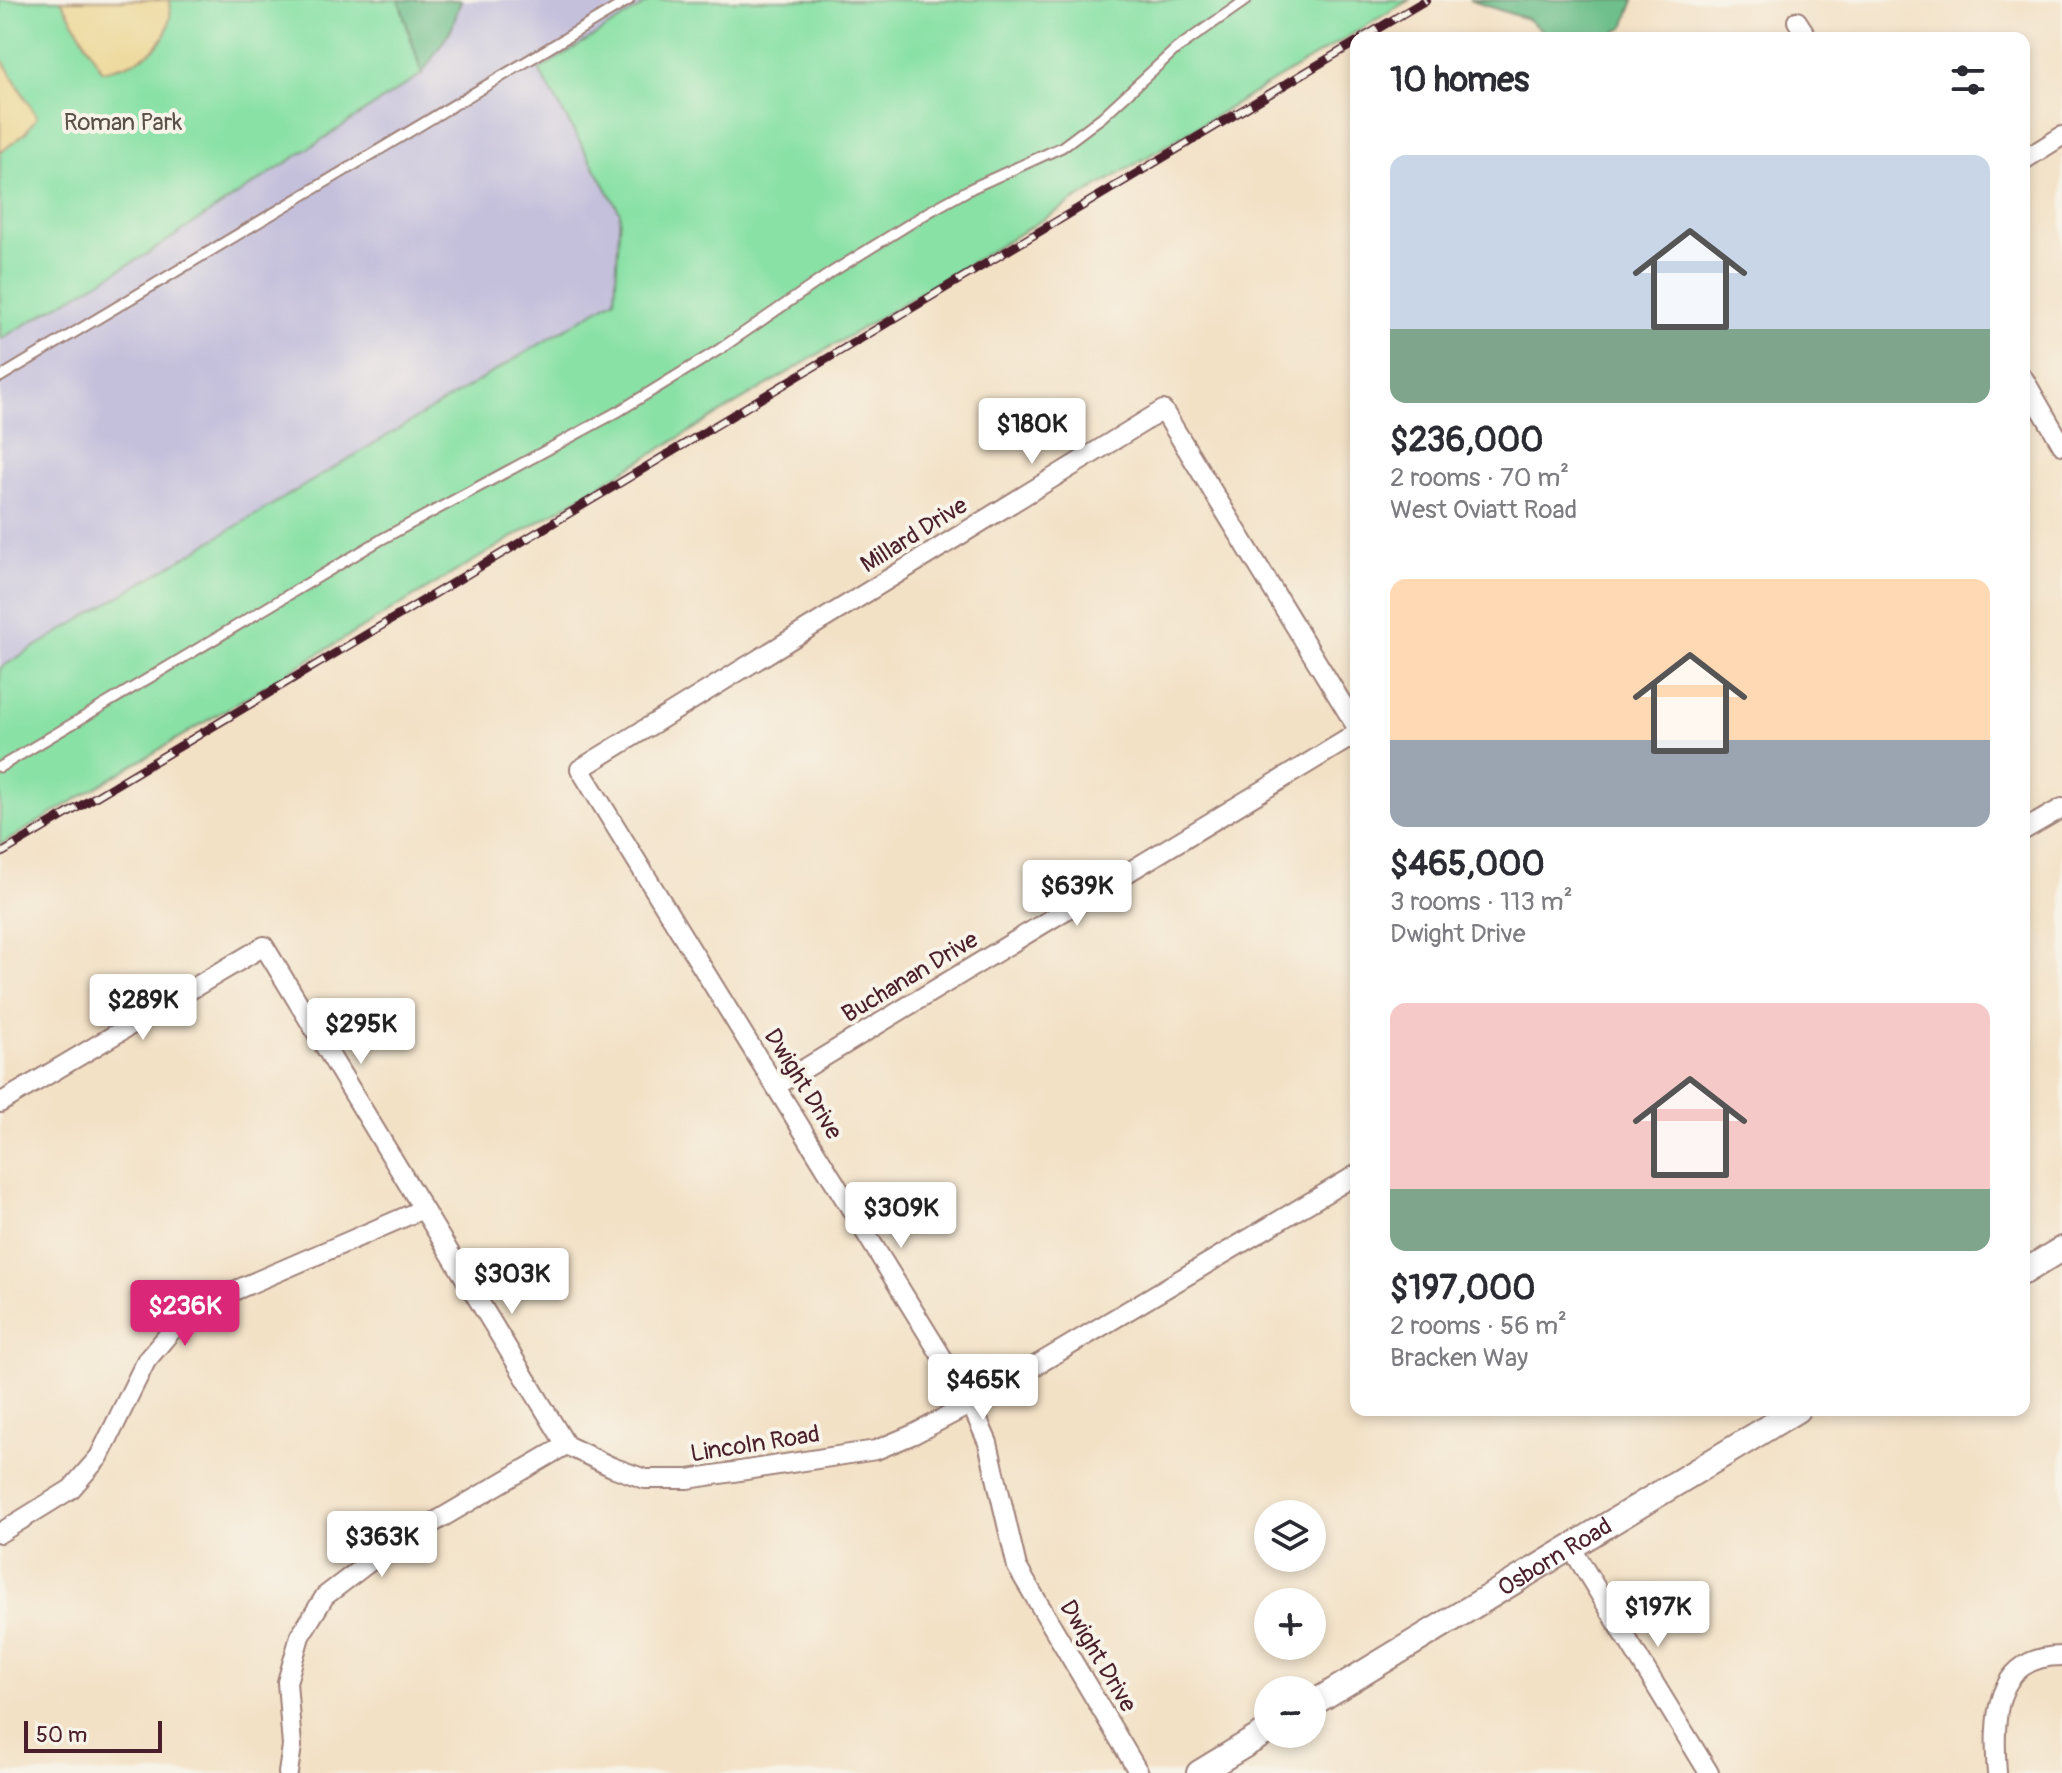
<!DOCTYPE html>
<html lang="en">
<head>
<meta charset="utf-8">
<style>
  :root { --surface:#fff; --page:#f2f2f3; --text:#2b2b33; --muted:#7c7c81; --accent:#db2777 }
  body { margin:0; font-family:Pangolin,sans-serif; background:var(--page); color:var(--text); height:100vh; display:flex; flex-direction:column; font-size:30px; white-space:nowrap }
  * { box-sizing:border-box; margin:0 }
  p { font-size:26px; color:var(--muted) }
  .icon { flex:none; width:44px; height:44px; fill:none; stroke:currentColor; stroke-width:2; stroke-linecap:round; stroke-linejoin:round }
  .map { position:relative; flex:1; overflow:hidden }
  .sheet { position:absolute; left:1350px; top:32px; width:680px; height:1384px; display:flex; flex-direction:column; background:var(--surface); border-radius:16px; box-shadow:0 4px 12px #0003 }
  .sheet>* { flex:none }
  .tools { position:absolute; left:1254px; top:1500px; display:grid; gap:16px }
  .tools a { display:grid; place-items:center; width:72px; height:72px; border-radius:50%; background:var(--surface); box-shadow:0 4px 12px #0003; font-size:40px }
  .scale { position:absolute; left:24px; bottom:20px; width:138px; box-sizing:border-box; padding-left:8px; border:4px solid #4a1f2b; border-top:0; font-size:22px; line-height:28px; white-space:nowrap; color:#4a1f2b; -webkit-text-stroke:6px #f7f3e8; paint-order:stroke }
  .price { position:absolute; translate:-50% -68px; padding:0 18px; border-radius:8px; background:#fff; color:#222; font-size:26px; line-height:52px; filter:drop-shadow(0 2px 4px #0008) }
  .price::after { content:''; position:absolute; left:50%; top:48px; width:24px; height:18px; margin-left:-12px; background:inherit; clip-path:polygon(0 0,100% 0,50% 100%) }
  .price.on { background:var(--accent); color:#fff }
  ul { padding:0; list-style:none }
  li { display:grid; align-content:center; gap:16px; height:424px; padding:0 40px }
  li span { display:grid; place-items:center; height:248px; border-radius:16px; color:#555 }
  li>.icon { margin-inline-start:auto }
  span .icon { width:144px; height:144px; fill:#fffc; stroke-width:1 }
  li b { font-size:34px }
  h2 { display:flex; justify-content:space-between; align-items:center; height:96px; padding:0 40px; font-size:34px }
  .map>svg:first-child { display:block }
  .industrial { fill:#c4c0db }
  .green { fill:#89e1a6; stroke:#6a8068; stroke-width:2 }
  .forest { fill:#6ebf8b; stroke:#5c6f5b; stroke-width:2 }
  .sand { fill:#eeda9e; stroke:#9c7c64; stroke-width:2 }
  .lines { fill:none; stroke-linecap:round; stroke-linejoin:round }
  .service-casing { stroke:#9e8078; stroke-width:13 }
  .minor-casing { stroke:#9e8078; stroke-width:22 }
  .tertiary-casing { stroke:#9e8078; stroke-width:28 }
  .service { stroke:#fff; stroke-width:9 }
  .minor { stroke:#fff; stroke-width:18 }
  .tertiary { stroke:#fff; stroke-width:24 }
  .rail-casing { stroke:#4a1f2b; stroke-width:9 }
  .rail { stroke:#f7f3e8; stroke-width:6; stroke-dasharray:18; stroke-linecap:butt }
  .labels { text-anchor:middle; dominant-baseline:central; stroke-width:8; stroke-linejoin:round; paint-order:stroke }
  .park-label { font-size:24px; fill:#5a504a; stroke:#f7f3e8 }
  .street-label { font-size:24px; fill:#4a1f2b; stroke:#f7f3e8 }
</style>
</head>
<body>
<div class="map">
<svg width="2062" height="1773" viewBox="0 0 2062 1773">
  <rect width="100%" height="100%" fill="#f7f3e8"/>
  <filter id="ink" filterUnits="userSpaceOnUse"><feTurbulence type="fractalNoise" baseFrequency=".0125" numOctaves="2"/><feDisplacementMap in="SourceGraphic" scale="16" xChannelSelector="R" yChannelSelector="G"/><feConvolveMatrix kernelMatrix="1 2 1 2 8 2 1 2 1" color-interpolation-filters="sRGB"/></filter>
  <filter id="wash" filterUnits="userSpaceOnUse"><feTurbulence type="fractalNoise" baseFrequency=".006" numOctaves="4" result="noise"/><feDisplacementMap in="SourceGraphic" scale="32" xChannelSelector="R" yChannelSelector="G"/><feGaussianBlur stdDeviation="1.8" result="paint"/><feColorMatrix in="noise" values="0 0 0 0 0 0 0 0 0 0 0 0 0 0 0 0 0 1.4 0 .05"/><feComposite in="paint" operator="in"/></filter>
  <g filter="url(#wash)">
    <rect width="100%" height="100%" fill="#f3e1c6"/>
    <path class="industrial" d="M461 0H652L539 70 620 212 615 299 0 668V339L147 254 422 74 452 28Z"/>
    <path class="green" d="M0 0H399L422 74 147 254 0 339Z
      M652 0H1409L0 845V668L615 299 620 212 539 70Z"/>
    <path class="forest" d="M399 0H461L452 28 422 74Z
      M1469 0H1634L1624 27 1607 38H1552L1527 19Z"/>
    <path class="sand" d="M61 0H170C175 46 142 63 102 71Z
      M0 56 37 117 25 133 0 153Z"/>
  </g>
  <g filter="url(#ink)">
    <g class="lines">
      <g class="service-casing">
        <path id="service" d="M0 377 629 0
          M0 767 382 539 619 411 720 349 832 272 932 210 972 188 1062 147 1102 117 1176 49 1246 0"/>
      </g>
      <g class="minor-casing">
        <path id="minor" d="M1797 21 1808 38
          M2024 160 2062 136
          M2024 379 2062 445
          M2024 830 2062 808
          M776 1086 1356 734
          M0 1103 264 946 566 1445
          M566 1445 612 1467 645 1479H688L876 1450 914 1434 971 1404 1356 1175
          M0 1533 71 1489 99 1457 146 1361 174 1328 213 1300 423 1209
          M1571 1547 1709 1773
          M288 1773 292 1746 287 1682 300 1636 325 1596 380 1554 566 1445
          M1139 1773 1017 1567 988 1443 971 1404 580 769 1163 410 1356 726
          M1997 1773C1993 1720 1993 1656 2062 1656"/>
      </g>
      <g class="tertiary-casing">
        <g id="tertiary">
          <path d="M2024 1272 2062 1249"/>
          <path id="s1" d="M1312 1704 1797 1410"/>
          <path d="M1199 1773 1268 1731"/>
        </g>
      </g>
      <use href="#service" class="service"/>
      <use href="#minor" class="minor"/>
      <use href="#tertiary" class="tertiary"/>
      <g class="rail-casing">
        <path id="rail" d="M1362 38 1426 0
          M0 854 1356 42"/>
      </g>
      <use href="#rail" class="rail"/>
    </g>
  </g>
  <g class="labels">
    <g class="park-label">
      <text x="123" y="122">Roman Park</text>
    </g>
    <g class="street-label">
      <text transform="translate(914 535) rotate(-32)">Millard Drive</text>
      <text transform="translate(910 977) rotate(-31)">Buchanan Drive</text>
      <text transform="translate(803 1084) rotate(58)">Dwight Drive</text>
      <text transform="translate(755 1444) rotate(-9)">Lincoln Road</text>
      <text stroke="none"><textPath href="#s1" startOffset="284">Osborn Road</textPath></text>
      <text transform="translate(1098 1656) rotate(59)">Dwight Drive</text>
    </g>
  </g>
</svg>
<div class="tools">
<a><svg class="icon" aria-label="layers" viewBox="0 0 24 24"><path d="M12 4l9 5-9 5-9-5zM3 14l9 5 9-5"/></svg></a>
<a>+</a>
<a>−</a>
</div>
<div class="scale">50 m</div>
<b class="price" style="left:1032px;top:466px">$180K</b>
<b class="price" style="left:1077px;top:928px">$639K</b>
<b class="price" style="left:143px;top:1042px">$289K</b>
<b class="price" style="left:361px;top:1066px">$295K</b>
<b class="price" style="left:901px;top:1250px">$309K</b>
<b class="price" style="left:512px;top:1316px">$303K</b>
<b class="price on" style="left:185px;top:1348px">$236K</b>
<b class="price" style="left:983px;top:1422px">$465K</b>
<b class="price" style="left:382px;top:1579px">$363K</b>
<b class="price" style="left:1658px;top:1649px">$197K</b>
<section class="sheet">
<h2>10 homes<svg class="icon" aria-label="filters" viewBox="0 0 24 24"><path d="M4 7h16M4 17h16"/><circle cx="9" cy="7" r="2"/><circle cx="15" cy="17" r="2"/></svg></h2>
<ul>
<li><span style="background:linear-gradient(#c9d6e8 70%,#7fa58c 0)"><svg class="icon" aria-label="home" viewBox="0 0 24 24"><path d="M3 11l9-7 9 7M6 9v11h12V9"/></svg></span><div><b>$236,000</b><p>2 rooms · 70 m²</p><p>West Oviatt Road</p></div></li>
<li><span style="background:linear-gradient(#ffd9b3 65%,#9aa5b1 0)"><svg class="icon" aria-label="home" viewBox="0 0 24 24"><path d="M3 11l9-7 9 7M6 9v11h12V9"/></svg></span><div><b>$465,000</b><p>3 rooms · 113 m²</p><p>Dwight Drive</p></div></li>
<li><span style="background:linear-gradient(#f6c9c9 75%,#7fa58c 0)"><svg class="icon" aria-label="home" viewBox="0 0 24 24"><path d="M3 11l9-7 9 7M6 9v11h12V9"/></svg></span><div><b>$197,000</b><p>2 rooms · 56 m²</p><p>Bracken Way</p></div></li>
</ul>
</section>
</div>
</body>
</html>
